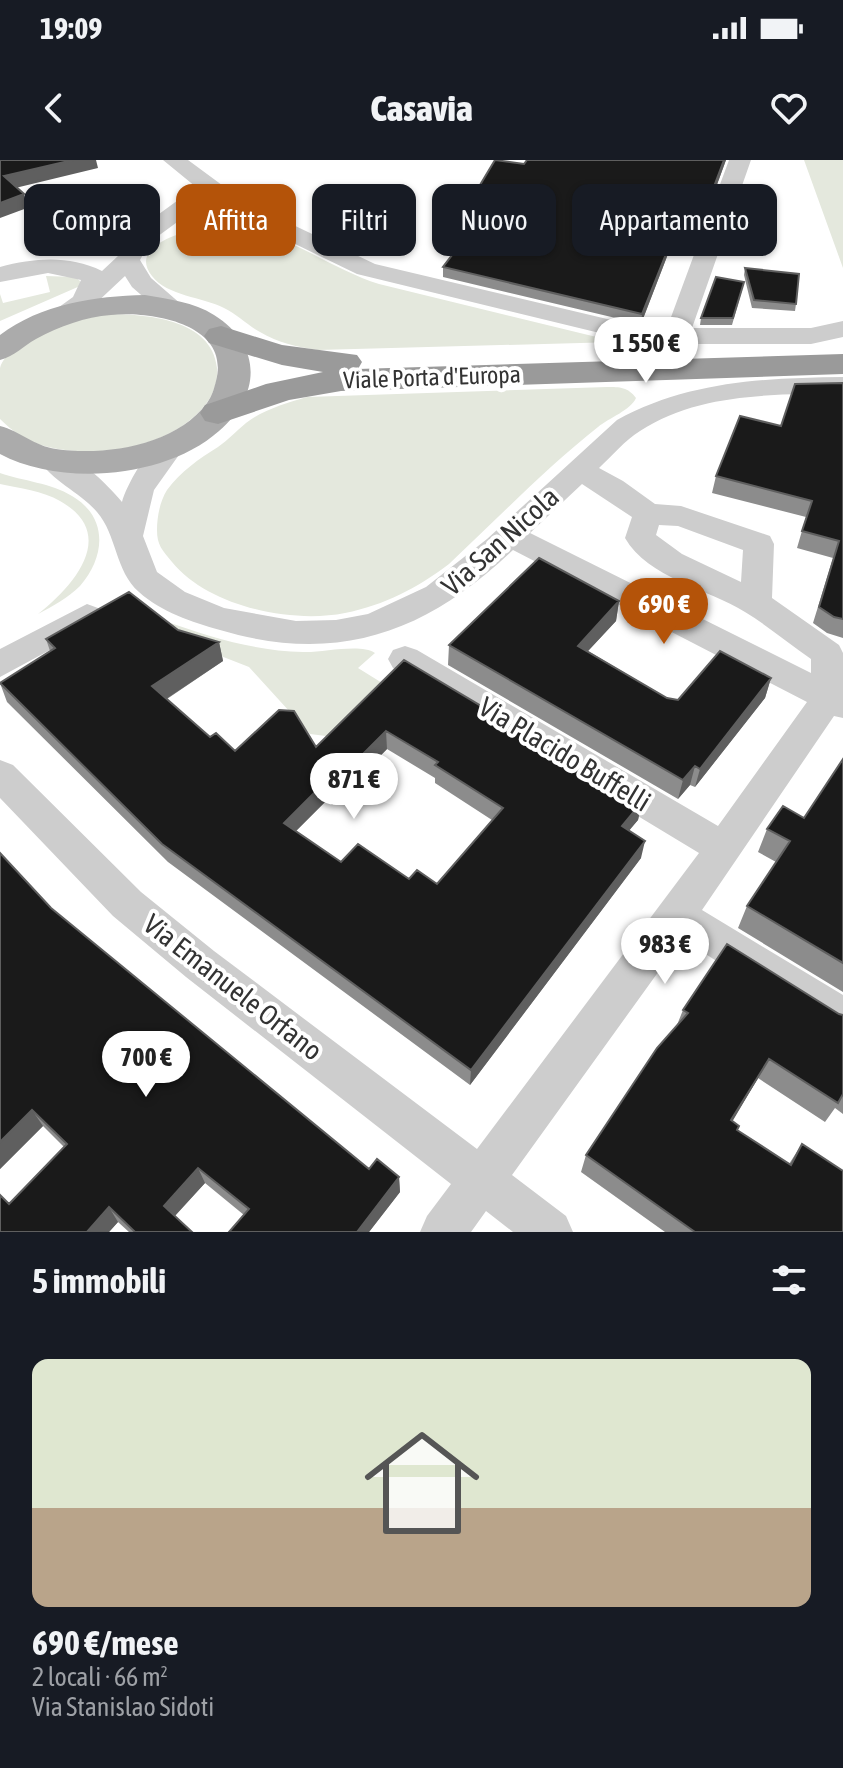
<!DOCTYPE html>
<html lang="it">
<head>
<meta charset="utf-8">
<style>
  :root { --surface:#171b24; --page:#20242c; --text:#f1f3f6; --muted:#9ea1a6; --line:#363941; --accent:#b45309 }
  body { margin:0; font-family:"Asap Condensed",sans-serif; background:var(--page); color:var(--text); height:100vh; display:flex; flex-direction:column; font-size:30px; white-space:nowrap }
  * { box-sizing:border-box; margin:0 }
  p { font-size:26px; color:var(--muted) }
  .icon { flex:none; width:44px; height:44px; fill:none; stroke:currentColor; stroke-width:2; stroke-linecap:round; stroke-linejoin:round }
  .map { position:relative; height:1072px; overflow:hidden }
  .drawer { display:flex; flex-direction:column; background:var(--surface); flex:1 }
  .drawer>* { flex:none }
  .banner { position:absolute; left:24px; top:24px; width:796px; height:72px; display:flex; gap:16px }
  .price { position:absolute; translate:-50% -68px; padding:0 18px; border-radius:28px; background:#fff; color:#222; font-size:26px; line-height:52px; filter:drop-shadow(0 2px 4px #0008) }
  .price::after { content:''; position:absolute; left:50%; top:48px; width:24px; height:18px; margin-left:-12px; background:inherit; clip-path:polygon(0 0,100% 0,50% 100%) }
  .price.on { background:var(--accent); color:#fff }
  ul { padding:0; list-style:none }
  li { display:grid; align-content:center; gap:16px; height:424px; padding:0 32px }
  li+li { border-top:2px solid var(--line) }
  li span { display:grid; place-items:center; height:248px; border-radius:16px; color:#555 }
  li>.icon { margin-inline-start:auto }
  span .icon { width:144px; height:144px; fill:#fffc; stroke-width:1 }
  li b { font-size:34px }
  h2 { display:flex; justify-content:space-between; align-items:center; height:96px; padding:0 32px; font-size:34px }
  .chip { padding:0 28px; border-radius:16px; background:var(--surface); box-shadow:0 2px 6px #0004; font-size:28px; line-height:72px }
  .chip.on { background:var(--accent); color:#fff }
  .status { display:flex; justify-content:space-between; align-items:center; height:56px; padding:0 40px; background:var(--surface); direction:ltr }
  .status svg { height:22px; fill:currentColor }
  header { display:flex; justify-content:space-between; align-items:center; height:104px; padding:0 32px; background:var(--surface); font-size:36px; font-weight:800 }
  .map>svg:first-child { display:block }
  .green { fill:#e4e8dd }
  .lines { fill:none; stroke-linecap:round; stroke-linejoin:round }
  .minor { fill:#cdcdcd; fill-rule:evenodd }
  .major { fill:#ababab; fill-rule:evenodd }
  .highway { fill:#9a9a9a; fill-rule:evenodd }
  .wall { fill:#8c8c8c; fill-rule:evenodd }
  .shaded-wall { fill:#5f5f5f }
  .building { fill:#1a1a1a; stroke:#5f5f5f; stroke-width:2; fill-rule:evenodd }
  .labels { text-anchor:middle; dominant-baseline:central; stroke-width:8; stroke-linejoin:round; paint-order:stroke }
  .far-street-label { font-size:24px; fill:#333; stroke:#fff }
  .street-label { font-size:28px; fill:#333; stroke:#fff }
</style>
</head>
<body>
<div class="status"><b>19:09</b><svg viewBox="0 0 49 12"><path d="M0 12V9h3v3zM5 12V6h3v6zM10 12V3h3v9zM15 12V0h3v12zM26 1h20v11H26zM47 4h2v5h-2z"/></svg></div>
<header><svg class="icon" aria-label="back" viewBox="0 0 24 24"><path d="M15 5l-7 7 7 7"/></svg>Casavia<svg class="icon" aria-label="heart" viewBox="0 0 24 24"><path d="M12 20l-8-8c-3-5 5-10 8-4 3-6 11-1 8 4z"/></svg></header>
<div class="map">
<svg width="843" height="1072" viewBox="0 0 843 1072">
  <rect width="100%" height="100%" fill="#fff"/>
  <path class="green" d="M804 0H843V108Z
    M228 64C281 69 328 108 379 124L617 182 318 190C298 187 278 183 260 172 247 165 237 154 224 148 203 137 167 136 152 116 123 80 208 65 228 64Z
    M46 116 75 117 80 121V126L0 161V134L3 143 50 132Z
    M106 154C144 154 212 158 217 208 218 218 215 229 210 238 179 288 94 301 41 285 25 280 12 271 0 259 0 244 0 222 0 208 9 178 79 159 106 154Z
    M607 227C620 227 628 227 636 238 631 250 609 258 598 267 545 309 498 358 449 404 417 428 385 445 345 453 290 464 208 446 172 402 162 390 157 385 157 370 157 357 160 341 167 330 181 311 199 299 218 287 228 280 236 271 246 263 263 250 286 243 307 237Z
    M0 313C23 321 51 323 72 336 108 357 106 396 80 426 68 438 53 446 38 454 74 426 119 374 60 341 43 331 19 328 0 324Z
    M165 461C210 477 255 491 303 492 322 493 360 483 375 493L358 508 387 526 334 577 310 574 249 507 185 482Z"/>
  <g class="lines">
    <path class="minor" d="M163 0H188L245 42 375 104 645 168H667L729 0H751L692 168H811L843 161V177L811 184H645L357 114 229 52 210 38 150 82 140 100 151 118 182 145 186 150 182 155H164L132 127 125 116 93 146 61 163 52 160 48 155 73 137 81 120 48 113 0 122V107C35 98 69 95 102 111L118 96 133 73 196 27Z
      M843 217V233C774 235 700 232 640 271 625 280 612 296 599 308L623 321 655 344 681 346 770 376 774 384 772 438 839 485 843 493V558L834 556 702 750 843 835V877L828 872 682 779 512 1015 566 1056 573 1072H513L486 1051 471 1072H420L427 1056 451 1024 186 817 113 756 0 638V600L13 605 141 732 214 791 477 989 699 693 393 508 388 499 393 490 405 486 417 490 718 666 807 542 513 390C426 473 338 505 220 470 192 462 161 452 139 432 115 411 117 375 97 352 81 333 52 321 39 300L43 293C70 286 105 322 122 342 126 326 149 286 163 278 169 275 176 277 182 278L186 285 154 330 143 376 157 412 185 432 224 448 296 461 336 460 368 454 426 427 487 379 617 260C688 221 764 218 843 217ZM582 324 632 357 625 378C648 418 708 429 745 452 768 466 789 484 811 499V513L530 373ZM659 365 678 366 743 390 741 422 682 394 656 375Z
      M87 444 98 448 103 456 98 464 0 517V489Z"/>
    <path class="major" d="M145 135C168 139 194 142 214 155 263 186 261 235 219 271 166 318 62 327 0 294V266C20 271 34 286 56 289 105 296 175 286 207 243 212 236 214 229 216 221 231 164 152 151 111 155 85 157 60 166 36 179 23 186 15 196 0 200V175C41 144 95 136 145 135Z"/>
    <path class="highway" d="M221 166 282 185 357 195 362 202 358 209 843 194V214L341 231 289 240 218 264 205 261 200 253 205 245 266 224 323 212 282 205 209 183 204 176 209 169Z"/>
  </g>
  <path class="wall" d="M527 0H726L700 71 678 68 641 164 443 117V107L458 87 449 85 450 75 524 4Z
    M756 32 742 78 728 76 729 68Z
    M745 108 796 144 795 151 752 148 744 115Z
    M742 130 732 165H700L701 158Z
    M843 223V478L827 473 813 463 833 398 797 388 806 357 712 333 716 316 781 266Z
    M619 441 616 461 588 491 667 538 678 540 771 518 765 538 695 627 690 625 678 639 448 505 449 485Z
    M178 470 219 482 223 501 167 539 210 577 235 591 316 587 404 500 642 642 638 660 629 670 641 698 470 925 168 702 7 542 0 523 50 491 46 479ZM387 589 435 618V623L492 660 437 724 409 719 341 702 296 671 326 641 332 645Z
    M843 599V832L738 768 747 746 776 702 758 692 767 669 804 658Z
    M0 693 51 748 369 1009 399 1017 400 1032 369 1072H229L244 1055 205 1023 175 1056 192 1072H129L118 1062 109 1072H0L9 1044 64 987 43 966 0 1009Z
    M683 850 843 855V954L835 948 825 962 758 918 732 961 737 970 789 1004 802 984 843 1072H665L581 1012 586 995 677 865Z"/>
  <path class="shaded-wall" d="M73 0H96L98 8 7 30 4 16Z
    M724 0H726L700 71 701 61Z
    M24 34 27 48 0 58V43Z
    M680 59 678 68 641 164 642 154Z
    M619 441 616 461 575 505 578 486Z
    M219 482 223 501 157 545 152 526Z
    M771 518 765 538 695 627 700 609Z
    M386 571 387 589 332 645 330 627Z
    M695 606 690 625 678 639 683 620Z
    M324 623 326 641 287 680 284 663Z
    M642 642 638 660 618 684 622 666Z
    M645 681 641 698 470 925 471 910Z
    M769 899 758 918 722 979 731 960Z
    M32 950 43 966 0 1009V982Z
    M198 1008 205 1023 171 1060 164 1046Z
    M399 1017 400 1032 369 1072H357Z
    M109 1047 118 1062 109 1072H87Z"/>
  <path class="building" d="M0 0H73L4 16 24 34 0 43Z
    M495 0 524 4 527 0H724L701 61 680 59 642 154 443 107 465 78 450 75Z
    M743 29 756 32 743 71 729 68Z
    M745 108 799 114 796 144 754 140Z
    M716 117 744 122 733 158H701Z
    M843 223V459L834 457 819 447 839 381 802 371 812 341 716 316 740 256 781 266 795 224Z
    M539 398 619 441 578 486 667 538 678 540 720 491 771 518 700 609 695 606 683 620 449 485Z
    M129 432 178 470 219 482 152 526 210 577 216 573 235 591 279 550 294 551 316 587 404 500 642 642 622 666 645 681 471 910 162 684 0 523 55 488 46 479ZM386 571 438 602 435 605 503 648 437 724 417 710 409 719 358 684 341 702 284 663 324 623 330 627Z
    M843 599V803L747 746 790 681 767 669 783 646 804 658Z
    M0 693 51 748 369 1009 377 999 399 1017 357 1072H229L249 1049 198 1008 164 1046 192 1072H135L109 1047 87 1072H0V1035L9 1044 67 984 32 950 0 982Z
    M727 784 839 854 843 855V934L838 943 769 899 731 960 739 966 737 970 791 1005 802 984 843 1011V1072H695L586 995 657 888 688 853 683 850Z"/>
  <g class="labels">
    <g class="far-street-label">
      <text transform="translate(432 217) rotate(-2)">Viale Porta d'Europa</text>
    </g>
    <g class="street-label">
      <text transform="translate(500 381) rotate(-42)">Via San Nicola</text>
      <text transform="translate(565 594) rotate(31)">Via Placido Buffelli</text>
      <text transform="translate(233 827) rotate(38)">Via Emanuele Orfano</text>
    </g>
  </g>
</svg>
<b class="price" style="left:646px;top:225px">1 550 €</b>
<b class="price on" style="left:664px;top:486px">690 €</b>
<b class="price" style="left:354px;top:661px">871 €</b>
<b class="price" style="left:665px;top:826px">983 €</b>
<b class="price" style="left:146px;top:939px">700 €</b>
<div class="banner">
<a class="chip">Compra</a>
<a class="chip on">Affitta</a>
<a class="chip">Filtri</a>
<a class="chip">Nuovo</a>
<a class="chip">Appartamento</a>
</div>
</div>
<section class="drawer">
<h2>5 immobili<svg class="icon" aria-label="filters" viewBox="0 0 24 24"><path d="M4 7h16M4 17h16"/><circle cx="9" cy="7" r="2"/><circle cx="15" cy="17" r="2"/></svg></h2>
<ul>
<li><span style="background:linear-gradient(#dfe7d0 60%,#b9a48a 0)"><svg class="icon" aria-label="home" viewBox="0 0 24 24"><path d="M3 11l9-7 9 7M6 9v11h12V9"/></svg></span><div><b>690 €/mese</b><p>2 locali · 66 m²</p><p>Via Stanislao Sidoti</p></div></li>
</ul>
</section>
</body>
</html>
